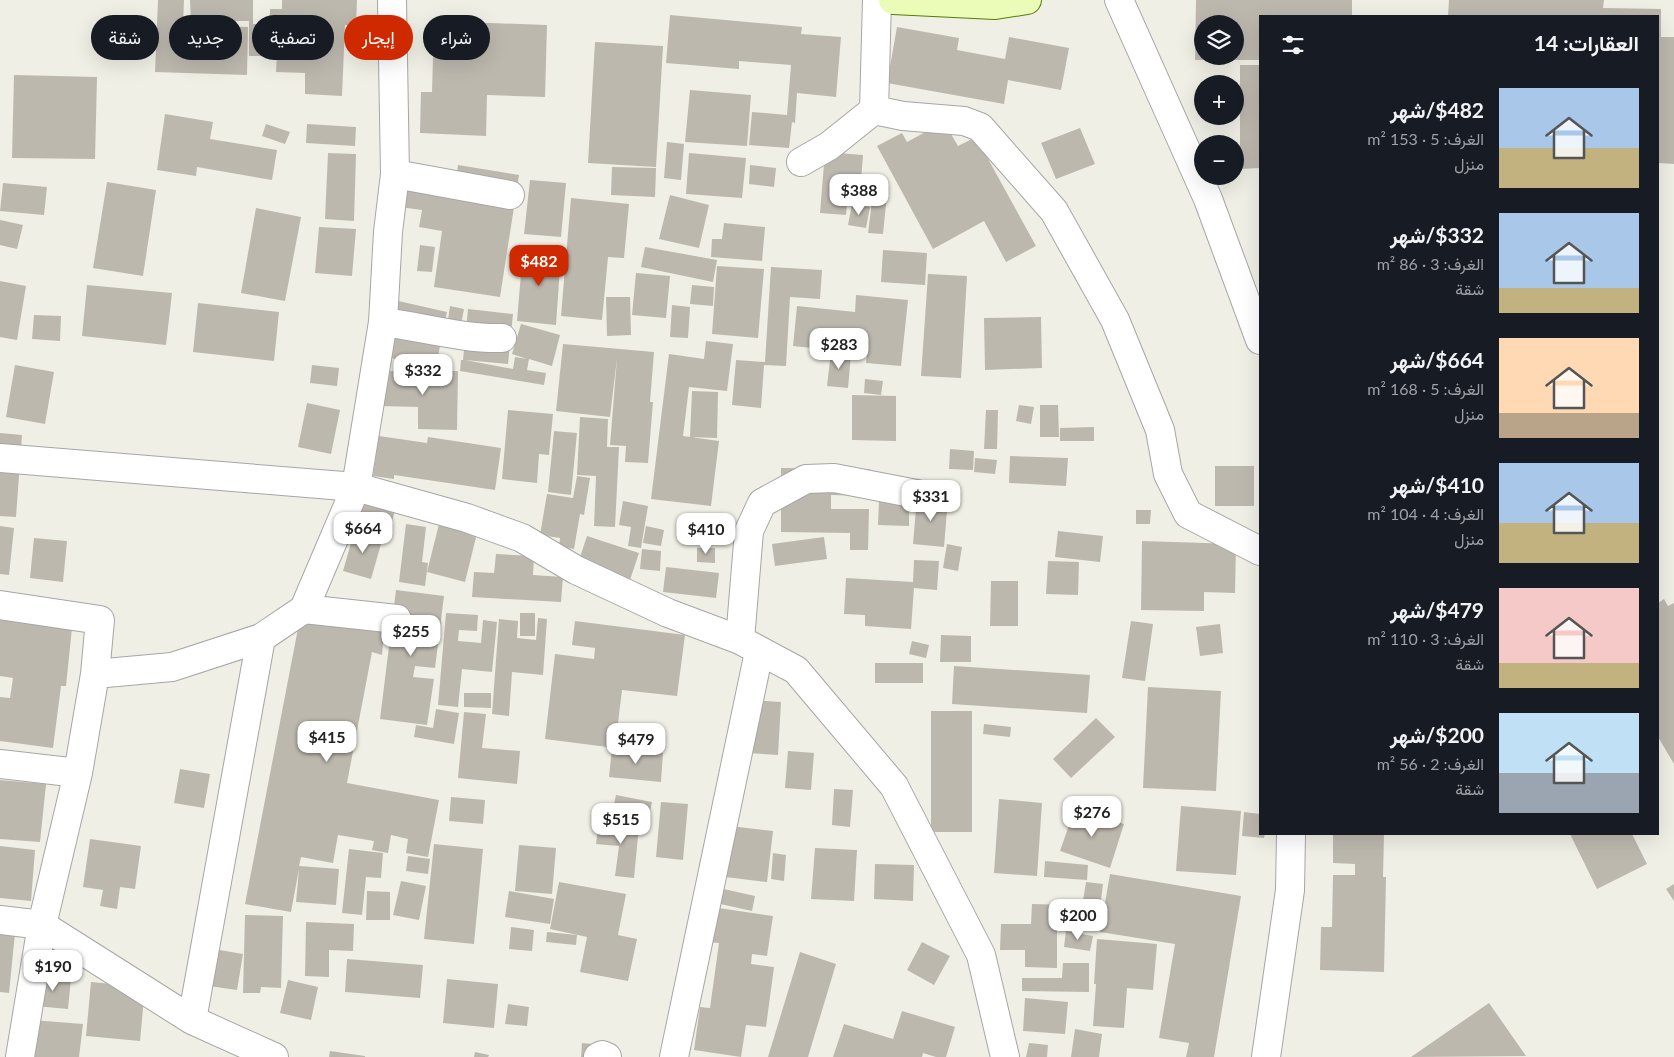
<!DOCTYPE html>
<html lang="ar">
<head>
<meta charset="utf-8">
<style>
  :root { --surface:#171b24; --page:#20242c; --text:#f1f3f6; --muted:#9ea1a6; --accent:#cf2900 }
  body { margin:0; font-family:Lato,Vazirmatn,sans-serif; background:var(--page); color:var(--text); direction:rtl; height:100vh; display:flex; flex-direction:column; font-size:19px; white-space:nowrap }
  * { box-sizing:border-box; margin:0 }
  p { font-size:16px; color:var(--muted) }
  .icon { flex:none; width:28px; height:28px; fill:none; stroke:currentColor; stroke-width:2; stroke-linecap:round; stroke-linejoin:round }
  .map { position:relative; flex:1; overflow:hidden; direction:ltr }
  .panel { position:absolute; left:1259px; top:15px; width:400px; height:820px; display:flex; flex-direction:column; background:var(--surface); border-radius:0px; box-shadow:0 5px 20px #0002; direction:rtl }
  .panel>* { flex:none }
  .hud { position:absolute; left:15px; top:15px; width:475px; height:45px; direction:rtl; display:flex; gap:10px }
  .controls { position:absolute; left:1194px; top:15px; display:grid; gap:10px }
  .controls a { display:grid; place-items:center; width:50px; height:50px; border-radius:50%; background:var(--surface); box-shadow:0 5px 20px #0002; font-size:25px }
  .price { position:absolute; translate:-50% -42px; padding:0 11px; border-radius:10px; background:#fff; color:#222; font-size:16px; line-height:32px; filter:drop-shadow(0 1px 2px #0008) }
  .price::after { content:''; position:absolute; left:50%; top:30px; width:15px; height:11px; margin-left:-8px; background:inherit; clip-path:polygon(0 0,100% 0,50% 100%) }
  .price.on { background:var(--accent); color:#fff }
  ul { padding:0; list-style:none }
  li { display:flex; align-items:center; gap:15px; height:125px; padding:0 20px }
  li span { display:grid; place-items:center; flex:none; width:140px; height:100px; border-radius:0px; color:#555 }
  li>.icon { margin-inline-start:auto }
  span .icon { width:60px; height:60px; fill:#fffc; stroke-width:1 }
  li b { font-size:21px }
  h2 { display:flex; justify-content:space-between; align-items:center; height:60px; padding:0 20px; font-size:21px }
  .pill { padding:0 18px; border-radius:22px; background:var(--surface); box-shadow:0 5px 20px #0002; font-size:18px; line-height:45px }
  .pill.on { background:var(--accent); color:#fff }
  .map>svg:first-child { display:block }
  .building { fill:#bdb8ae; fill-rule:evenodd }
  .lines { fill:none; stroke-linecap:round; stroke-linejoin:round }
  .minor-casing { stroke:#a6a6a6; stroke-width:30 }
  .secondary-casing { stroke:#567c01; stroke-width:30 }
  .minor { stroke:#fff; stroke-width:28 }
  .secondary { stroke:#ebfcb8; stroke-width:28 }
</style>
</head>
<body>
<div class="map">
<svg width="1674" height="1057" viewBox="0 0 1674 1057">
  <rect width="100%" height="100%" fill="#f0efe5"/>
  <path class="building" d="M158 0H184L183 25 248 27 247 75 155 72Z
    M190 0H253V24H266V56H249V21H191Z
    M282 0H357L356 26 345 25 342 96 305 94V73L276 72 278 32H269L270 9H282Z
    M1196 0H1352V16H1260V60H1195ZM1202 24H1235V56H1202Z
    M1449 0H1604L1603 8 1661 9V37H1674V164L1658 163V16H1448Z
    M670 15 802 27 801 34 841 37 836 97 797 93 795 123 792 122 789 148 749 145 752 112 787 115 791 65 739 61V69L666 63Z
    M434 21 547 25 545 97 487 95 486 136 420 133 421 92H432Z
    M897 27 959 38 957 50 1005 59 1009 37 1069 48 1061 90 1008 80 1004 104 887 83Z
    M595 42 663 46 656 167 588 163Z
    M1240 65H1260V168L1240 169Z
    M14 75 97 77 95 159 12 158Z
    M690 90 751 95 747 146 685 142Z
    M165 114 213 122 210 139 277 150 272 180 197 167 196 176 157 170Z
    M944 122 958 146 976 137 1036 246 1006 262 984 221 933 249 877 146 902 133 907 142Z
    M266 124 290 132 285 144 262 136Z
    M307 124 356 127 355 146 306 143Z
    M1080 128 1095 164 1056 179 1041 143Z
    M667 142 684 144 681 180 664 178Z
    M825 152 863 155 860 194 848 193 846 215 820 213Z
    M328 153 356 154 354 221 325 219Z
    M689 153 746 158 742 198 686 194Z
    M458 165 519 175 500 297 434 287 442 231 419 227 422 210 400 207 405 172 456 180Z
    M750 165 776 168 774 187 749 184Z
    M612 167 656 168 655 197 611 195Z
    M530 180 566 183 561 237 524 234Z
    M107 182 156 190 143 276 93 268Z
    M3 183 47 187 44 215 0 211Z
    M873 193 887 195 883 234 868 233Z
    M670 195 709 205 699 248 659 239Z
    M571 198 629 204 624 258 608 257 602 320 561 316Z
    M852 204 870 207 866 228 848 225Z
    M256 208 301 217 285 301 241 293Z
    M0 220 23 225 17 249 0 245Z
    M724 223 765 227 762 261 711 257 712 239H722Z
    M319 227 356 229 352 276 315 273Z
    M420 245 435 247 432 272 417 271Z
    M645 247 717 260 713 282 641 267Z
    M523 250 561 253 556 325 517 321Z
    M883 250 927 253 925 285 881 282Z
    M717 266 764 269 758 338 712 334Z
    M771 267 822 270 820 299 790 297 786 366 764 365 761 408 732 405 736 360 765 362Z
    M636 273 670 276 666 318 632 315Z
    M928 274 967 276 961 378 921 376Z
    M0 281 26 286 17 340 0 337Z
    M87 285 172 293 166 345 82 336Z
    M692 285 714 287 713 306 690 304Z
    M856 295 908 300 901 366 866 363 867 354 793 346 797 306 855 312Z
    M606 297H630L631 335 607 336Z
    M394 300 447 312 437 361 420 357 419 364 382 356Z
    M198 303 279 312 274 361 193 352Z
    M672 305 690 307 688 338 670 337Z
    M450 306 464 309 460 330 447 327Z
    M468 309 513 314 508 364 465 360 513 369 515 357 527 359 512 354 521 324 560 335 552 366 529 359 527 370 546 373 544 385 460 371 461 360H463Z
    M34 315 61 316 60 341 32 339Z
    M1041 317 1042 368 985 370 984 318Z
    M706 341 733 344 727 391 689 387 683 436 719 441 711 506 651 499 669 354 704 359Z
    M563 344 654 352 650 402H653L648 463 625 462 626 446 610 445 617 358 610 417 556 411Z
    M831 352 851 354 848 388 827 386Z
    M15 365 54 372 45 424 6 417Z
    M312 365 339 368 337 386 310 383Z
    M380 371H458L457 430 418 429V407L379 406Z
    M865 379 883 381 881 395 864 393Z
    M692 391 718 392 717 438 690 437Z
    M852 395 896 396V441L852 440Z
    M307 403 340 410 331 454 298 447Z
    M1019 405 1034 407 1031 424 1016 421Z
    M1040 405H1058L1059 437H1040Z
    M508 410 553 414 549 455 539 454 537 483 502 479Z
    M986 410H998L997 449H984Z
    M580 417 608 419 607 447H619L615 527 594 526 596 476 577 475Z
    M1094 427V441H1060V428Z
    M554 431 577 433 571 495 548 492Z
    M0 433 22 435 16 517 0 516Z
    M379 436 427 443 428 437 501 448 495 490 394 475V479L373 476Z
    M950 449 974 451 973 470 949 469Z
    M1010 456 1068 458 1066 486 1009 483Z
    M975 458 997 460 995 474 974 472Z
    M1215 466H1254V506H1215Z
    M781 468 870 469V496L831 495V509H869L868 550H850V533L781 532Z
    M577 476 590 478 584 515 580 514 574 549 559 547 560 538 540 535 547 494 573 498Z
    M917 497 948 499 944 547 913 544Z
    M361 498 396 508 388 533 353 524Z
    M879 500H909V526L878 525Z
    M623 501 648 506 641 548 628 546 631 527 619 525Z
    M1136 510H1151L1150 524H1136Z
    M440 520 478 529 465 582 427 572Z
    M406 524 426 527 422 562 428 563 425 586 399 582Z
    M0 526 14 528 9 575 0 574Z
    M646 526 664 530 661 546 643 543Z
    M355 529 383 537 371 579 343 571Z
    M1058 531 1103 536 1100 562 1055 557Z
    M587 536 639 553 630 580 578 563Z
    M824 537 827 559 775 566 772 544Z
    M34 538 67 541 63 582 30 578Z
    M1142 541 1236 544 1235 593 1204 592V611L1141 610Z
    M947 544 962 547 958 571 943 568Z
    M697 548H715V563L697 562Z
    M642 549 661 551 660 571 640 569Z
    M496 554 534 556 533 575 563 577 561 602 472 597 474 572 494 573Z
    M914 560 939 561 937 590 914 588 911 629 865 626V615L844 614 846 578 913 582Z
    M1048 561 1079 562 1078 595 1046 594Z
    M666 567 719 573 716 598 663 592Z
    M991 581H1018V626H990Z
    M396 590 444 596 435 668 415 666 413 677 434 679 427 725 380 719Z
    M305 592 386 608 382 655 372 652 347 783 439 800 428 857 406 853 408 839 391 835 388 853 372 850 374 841 338 835 333 863 301 857 299 866 339 869 336 905 296 902 299 869 291 912 245 904Z
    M1664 599 1668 606 1674 603V764L1658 737V603Z
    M446 613 478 615 477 631 459 630 458 641 481 643 483 620 497 622 492 672 462 669 458 707 438 705Z
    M520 613H535V636H520Z
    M538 618 547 619 543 675 512 672 509 716 492 714 499 619 518 621 517 638 536 640Z
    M0 620 72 628 66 686H61L53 748 0 741V697L10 698 13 678 0 676Z
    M575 621 685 635 677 696 622 690 615 748 545 739 555 654 594 659 595 648 572 645Z
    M1131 621 1153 624 1145 681 1122 678Z
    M1220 624 1223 653 1200 656 1196 627Z
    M941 635 971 636V662H940Z
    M912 641 929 645 926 658 909 654Z
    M875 663H923V683H875Z
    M954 666 1090 675 1087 713 952 704Z
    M1148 687 1221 691 1216 791 1143 788Z
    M464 693H491V708L464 707Z
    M750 700 781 702 778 755 748 753Z
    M436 709 459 713 454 744 414 737 416 725 433 728Z
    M931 711H972V832H931Z
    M464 712 486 714 482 748 520 751 517 784 458 778Z
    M1096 718 1115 737 1071 778 1053 759Z
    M984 724 1011 727 1010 737 983 734Z
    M612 748 663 753 661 782 609 777Z
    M788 751 814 753 811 790 785 788Z
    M180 769 210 774 204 808 174 803Z
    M0 780 46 784 40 842 0 839Z
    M834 789 853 790 850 827 832 825Z
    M616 795 652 802 648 821 612 813Z
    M451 797 485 800 483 824 449 821Z
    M999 799 1042 803 1037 876 994 873Z
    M661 802 688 804 683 860 656 857Z
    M1181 806 1241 811 1236 875 1176 871Z
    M1075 808 1124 824 1110 868 1060 851Z
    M1244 812 1260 814V834H1265L1264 838 1242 836Z
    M599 821 639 826 634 878 615 876 619 846 596 844Z
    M722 825 773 831 767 882 717 876Z
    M1333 834H1384L1383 877H1386L1384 972 1320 970 1321 927H1332L1333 875H1355V864L1333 863Z
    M1570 834H1632L1647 864 1597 889Z
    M90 839 141 846 135 889 120 887 117 909 100 906 103 890 83 887Z
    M434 844 483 849 474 944 424 939Z
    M519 845 556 848 552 894 515 891Z
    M0 846 35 850 31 901 0 898Z
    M815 848 857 850 854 901 811 899Z
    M349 849 383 853 381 878 366 877 362 915 342 913Z
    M773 853 786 855 784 881 771 879Z
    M408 856 430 859 428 874 406 871Z
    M1045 861 1088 865 1087 880 1044 877Z
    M875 864 914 865 913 901 874 899Z
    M1110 874 1241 896 1214 1057H1186L1189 1043 1159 1038 1175 944 1100 932Z
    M401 881 426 886 419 920 393 915Z
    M559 882 626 894 618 935 637 939 628 981 580 972 587 937 550 929Z
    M1086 882 1103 884 1099 916 1081 913Z
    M1674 884V901L1666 889Z
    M719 888 755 896 752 911 716 903Z
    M367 891 390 892V920H366Z
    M509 891 554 899 550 924 505 917Z
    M1032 904 1075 905 1074 930 1057 929V968L1025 967V950H1000L1001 924H1031Z
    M712 907 773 916 767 956 752 954 751 964 774 967 766 1027 746 1025 741 1057 694 1050 700 1007 710 1008 719 943 707 942Z
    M245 915 283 916 281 988 261 987 260 993H243Z
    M306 922 354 924 353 951 329 950V977L305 976Z
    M511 927 534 930 532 951 509 949Z
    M0 931 15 933 9 993 0 992Z
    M1066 931 1093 936 1090 951 1064 947Z
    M547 932 577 935 576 945 546 942Z
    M1097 939 1157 944 1153 990 1127 988 1124 1028 1093 1026 1096 984H1094Z
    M922 942 950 956 934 985 907 970Z
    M214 949 243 954 237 990 209 986Z
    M800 952 836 964 808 1057H768Z
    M347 959 423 965 420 998 345 992Z
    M1063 963H1089V992L1022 991V978H1062Z
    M38 975 71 978 68 1009 35 1006Z
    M447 979 498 984 494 1028 443 1023Z
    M288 980 318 987 311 1020 280 1013Z
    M91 982 145 987 140 1041 86 1036Z
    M1025 998 1068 1002 1065 1034 1023 1031Z
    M1489 1003 1526 1056 1411 1057Z
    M508 1004 529 1007 527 1026 505 1024Z
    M902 1011 955 1027 946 1057H936L923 1053 922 1057H833L844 1024 893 1039Z
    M32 1020 83 1024 79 1057H29Z
    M1075 1029 1102 1034 1099 1057H1071Z
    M582 1043 602 1045 601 1057H581Z
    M1029 1043 1048 1045 1047 1057H1026Z
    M330 1051 365 1056V1057H329Z
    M475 1052 489 1055 488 1057H474Z"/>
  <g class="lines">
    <g class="minor-casing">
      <path id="minor" d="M1119 0 1208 199 1260 340
        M874 110 903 116 964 121 980 127 1054 211 1115 320 1160 430 1168 474 1188 514 1260 551
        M801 162 829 146 874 110 877 0
        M395 174 510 195
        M383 322C423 327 462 339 502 338
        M0 458 356 487 467 518 522 538 576 570 668 613 740 640 796 670 894 786 981 955 1005 1057
        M0 605 100 620 95 674 172 667 261 638 304 609 356 487 383 322 388 232 395 174 392 0
        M304 609 397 619
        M261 638 192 1020 274 1057
        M740 640 749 531 762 503 806 479 834 478 937 498
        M0 764 78 773
        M0 920 42 925 192 1020
        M20 1057 42 925 78 773 95 674
        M598 1057 602 1055 607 1057
        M674 1057 759 652
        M1266 1057 1290 890 1291 834"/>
    </g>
    <g class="secondary-casing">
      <path id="secondary" d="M893 0 995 5 1027 0"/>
    </g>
    <use href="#minor" class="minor"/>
    <use href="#secondary" class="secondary"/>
  </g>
</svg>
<div class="controls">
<a><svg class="icon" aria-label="layers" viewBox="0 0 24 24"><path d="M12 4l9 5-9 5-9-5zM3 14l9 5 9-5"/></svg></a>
<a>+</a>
<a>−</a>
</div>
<b class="price" style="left:859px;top:216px">$388</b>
<b class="price on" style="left:539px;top:287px">$482</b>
<b class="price" style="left:839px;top:370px">$283</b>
<b class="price" style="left:423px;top:396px">$332</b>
<b class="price" style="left:931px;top:522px">$331</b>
<b class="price" style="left:363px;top:554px">$664</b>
<b class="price" style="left:706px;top:555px">$410</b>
<b class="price" style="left:411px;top:657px">$255</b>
<b class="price" style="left:327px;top:763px">$415</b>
<b class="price" style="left:636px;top:765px">$479</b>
<b class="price" style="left:1092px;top:838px">$276</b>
<b class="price" style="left:621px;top:845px">$515</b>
<b class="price" style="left:1078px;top:941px">$200</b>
<b class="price" style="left:53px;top:992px">$190</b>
<div class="hud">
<a class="pill">شراء</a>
<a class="pill on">إيجار</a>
<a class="pill">تصفية</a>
<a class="pill">جديد</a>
<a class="pill">شقة</a>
</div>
<section class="panel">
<h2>العقارات: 14<svg class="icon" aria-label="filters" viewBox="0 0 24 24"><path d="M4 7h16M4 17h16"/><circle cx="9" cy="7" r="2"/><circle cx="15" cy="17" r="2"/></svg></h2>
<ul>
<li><span style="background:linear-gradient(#a9c7e8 60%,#c2b280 0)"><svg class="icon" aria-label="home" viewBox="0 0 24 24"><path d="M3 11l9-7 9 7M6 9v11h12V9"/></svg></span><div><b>$482/شهر</b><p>الغرف: 5 · 153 m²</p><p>منزل</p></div></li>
<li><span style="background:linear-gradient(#a9c7e8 75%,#c2b280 0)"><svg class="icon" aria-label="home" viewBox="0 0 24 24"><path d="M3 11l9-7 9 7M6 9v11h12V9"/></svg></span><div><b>$332/شهر</b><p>الغرف: 3 · 86 m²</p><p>شقة</p></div></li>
<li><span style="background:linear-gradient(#ffd9b3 75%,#b9a48a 0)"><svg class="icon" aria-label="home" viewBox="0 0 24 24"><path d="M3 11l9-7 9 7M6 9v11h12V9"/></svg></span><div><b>$664/شهر</b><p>الغرف: 5 · 168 m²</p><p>منزل</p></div></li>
<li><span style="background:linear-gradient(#a9c7e8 60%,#c2b280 0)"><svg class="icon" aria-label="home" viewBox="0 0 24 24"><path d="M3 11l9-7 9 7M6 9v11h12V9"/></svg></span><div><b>$410/شهر</b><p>الغرف: 4 · 104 m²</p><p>منزل</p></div></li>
<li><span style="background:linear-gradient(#f6c9c9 75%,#c2b280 0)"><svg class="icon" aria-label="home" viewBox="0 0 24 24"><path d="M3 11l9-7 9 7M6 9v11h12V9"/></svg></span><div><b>$479/شهر</b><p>الغرف: 3 · 110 m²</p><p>شقة</p></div></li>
<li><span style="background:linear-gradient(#bfe0f5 60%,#9aa5b1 0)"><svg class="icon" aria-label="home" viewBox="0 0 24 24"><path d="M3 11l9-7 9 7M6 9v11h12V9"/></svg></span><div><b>$200/شهر</b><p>الغرف: 2 · 56 m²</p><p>شقة</p></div></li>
</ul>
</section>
</div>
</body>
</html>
